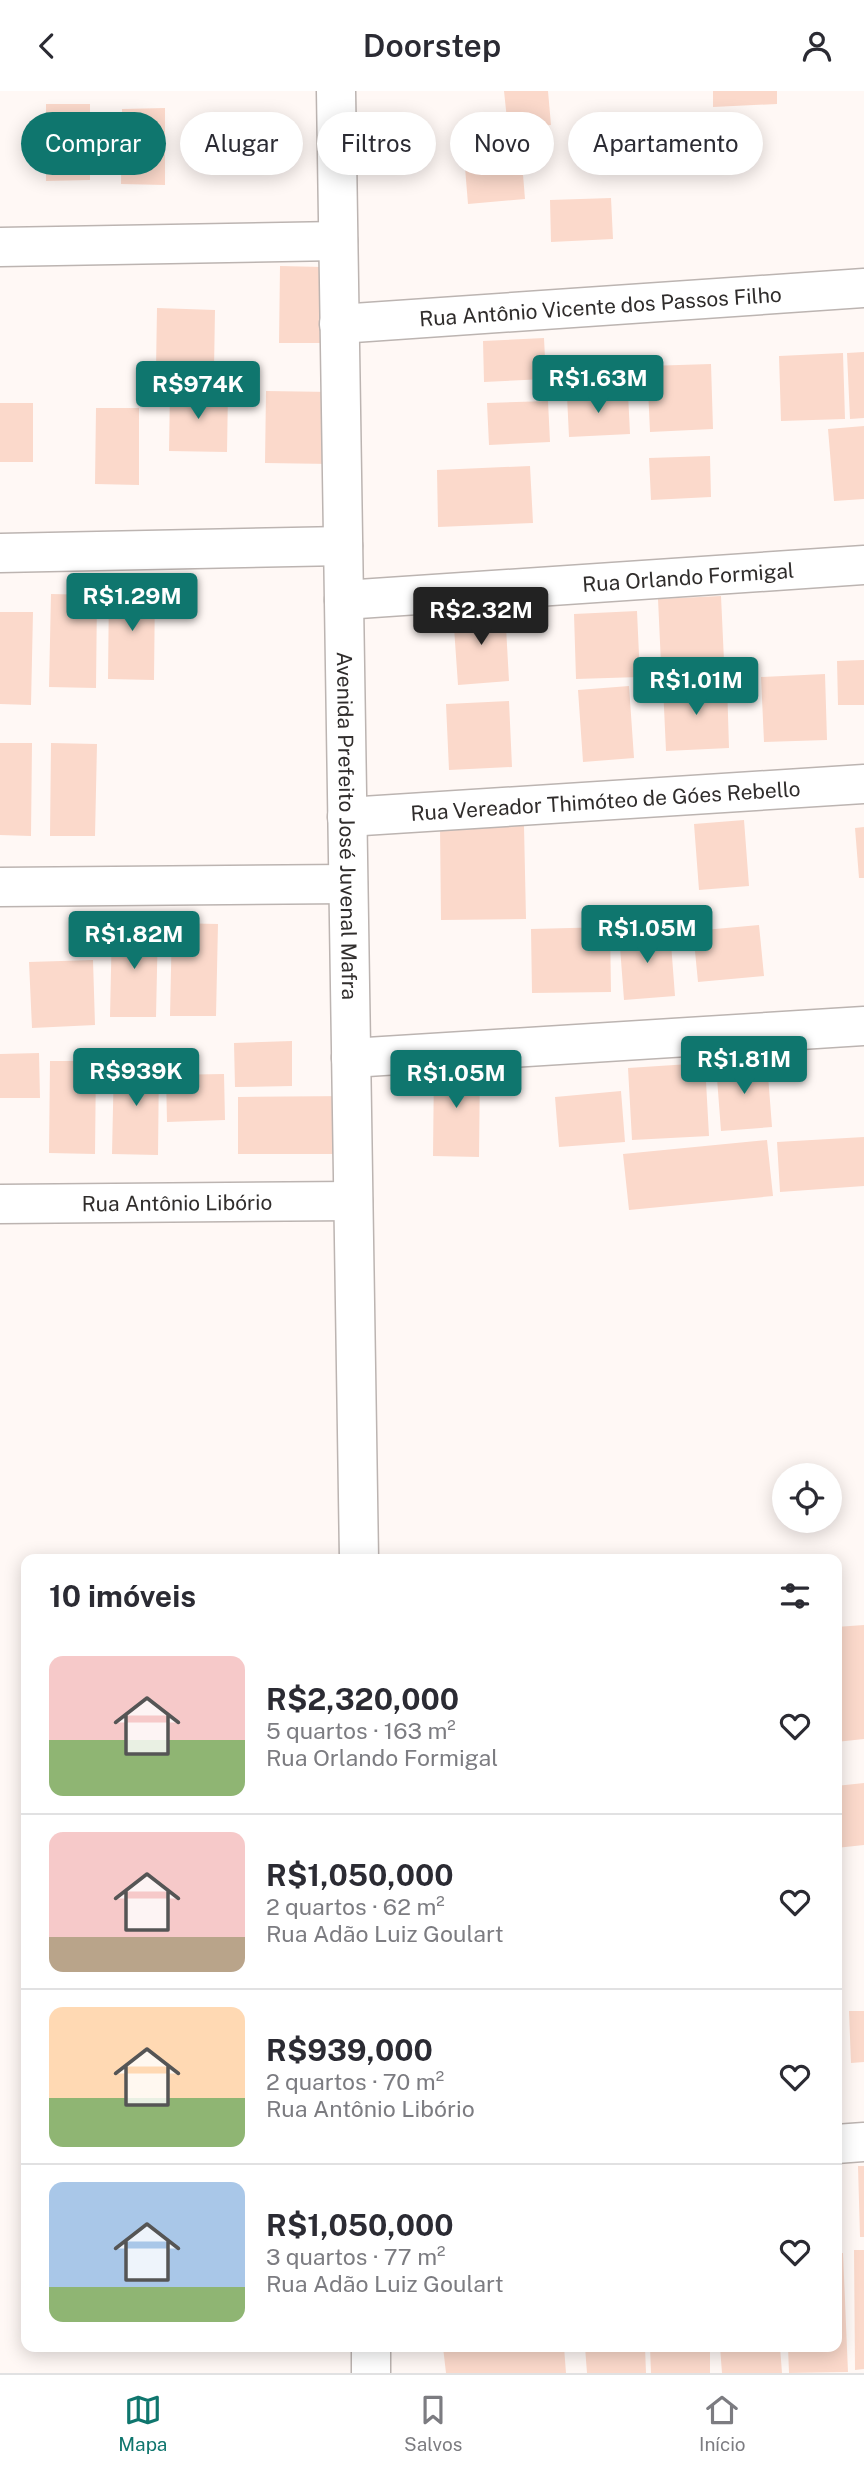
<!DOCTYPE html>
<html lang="pt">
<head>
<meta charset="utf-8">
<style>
  :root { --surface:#fff; --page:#f7f7f7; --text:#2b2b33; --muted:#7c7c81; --line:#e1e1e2; --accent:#0f766e }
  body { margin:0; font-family:"Public Sans",sans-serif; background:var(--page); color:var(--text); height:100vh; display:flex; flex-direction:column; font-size:26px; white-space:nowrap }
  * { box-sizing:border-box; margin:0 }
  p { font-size:23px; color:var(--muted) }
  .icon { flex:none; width:38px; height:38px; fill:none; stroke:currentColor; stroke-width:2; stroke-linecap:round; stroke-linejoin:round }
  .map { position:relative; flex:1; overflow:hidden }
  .drawer { position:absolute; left:21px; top:1463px; width:821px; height:798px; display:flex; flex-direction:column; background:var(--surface); border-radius:14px; box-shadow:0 4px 18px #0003 }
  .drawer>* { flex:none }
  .guide { position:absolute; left:21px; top:21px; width:822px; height:63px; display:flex; gap:14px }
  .buttons { position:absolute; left:772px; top:1372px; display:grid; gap:14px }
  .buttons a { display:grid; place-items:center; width:70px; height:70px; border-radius:50%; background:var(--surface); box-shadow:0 4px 18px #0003; font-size:35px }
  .price { position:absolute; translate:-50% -60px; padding:0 16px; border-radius:7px; background:var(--accent); color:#fff; font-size:23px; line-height:46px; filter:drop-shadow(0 2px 4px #0008) }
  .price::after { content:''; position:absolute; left:50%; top:42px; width:21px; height:16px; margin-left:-10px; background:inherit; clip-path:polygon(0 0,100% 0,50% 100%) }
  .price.on { background:#222; color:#fff }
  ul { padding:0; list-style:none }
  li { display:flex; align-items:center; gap:21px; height:175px; padding:0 28px }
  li+li { border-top:2px solid var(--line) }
  li span { display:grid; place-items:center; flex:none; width:196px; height:140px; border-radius:14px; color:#555 }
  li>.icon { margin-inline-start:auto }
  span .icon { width:84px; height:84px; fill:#fffc; stroke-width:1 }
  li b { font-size:30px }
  h2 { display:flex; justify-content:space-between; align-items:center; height:84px; padding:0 28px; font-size:30px }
  .pill { padding:0 24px; border-radius:32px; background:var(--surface); box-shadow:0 4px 18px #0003; font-size:24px; line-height:63px }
  .pill.on { background:var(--accent); color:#fff }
  header { display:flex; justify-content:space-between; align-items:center; height:91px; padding:0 28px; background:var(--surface); font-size:32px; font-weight:600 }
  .tabs { display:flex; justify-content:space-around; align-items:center; height:98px; border-top:2px solid var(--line); background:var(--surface); font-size:19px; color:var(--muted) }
  .tabs a { display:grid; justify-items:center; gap:4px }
  .tabs .on { color:var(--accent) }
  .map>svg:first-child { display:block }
  .building { fill:#fbd9cb }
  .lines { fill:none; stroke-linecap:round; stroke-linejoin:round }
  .street-casing { stroke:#bcb4b1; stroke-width:41 }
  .secondary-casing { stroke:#bcb4b1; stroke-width:41 }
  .street { stroke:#fff; stroke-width:38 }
  .secondary { stroke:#fff; stroke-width:38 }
  .labels { text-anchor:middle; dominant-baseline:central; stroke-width:7; stroke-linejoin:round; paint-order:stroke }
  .street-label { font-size:21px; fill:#302d2c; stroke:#fff }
</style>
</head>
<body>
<header><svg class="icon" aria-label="back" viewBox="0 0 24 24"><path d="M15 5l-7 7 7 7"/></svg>Doorstep<svg class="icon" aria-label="person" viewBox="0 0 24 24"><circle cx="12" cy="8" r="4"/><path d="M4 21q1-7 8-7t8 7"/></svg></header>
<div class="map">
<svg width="864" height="2282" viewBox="0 0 864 2282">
  <rect width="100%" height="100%" fill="#fff8f5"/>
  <path class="building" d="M504 0H548L551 34 508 38Z
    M713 0H777V13L713 16Z
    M46 13H90V89L46 90Z
    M165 17V94L121 93 122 18Z
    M520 47 525 108 468 113 463 52Z
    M611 107 613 148 551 151 550 109Z
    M280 175 323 176V252H279Z
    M157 217 215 219 214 279 156 278Z
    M544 247 546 288 484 291 483 250Z
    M864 261V327L850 328 847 262Z
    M843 262 845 328 781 330 779 265Z
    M711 273 713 338 650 341 647 275Z
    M170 299 228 300 227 361 169 360Z
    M266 300 332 301 331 373 265 372Z
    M628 302 630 343 569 346 567 305Z
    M548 310 550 351 489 354 487 312Z
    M0 312H33V371H0Z
    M96 317H139V394L95 393Z
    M864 335V408L834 410 828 338Z
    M710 365 711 406 651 409 649 367Z
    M530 375 533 432 438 436 437 379Z
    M109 495 155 496 154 589 108 588Z
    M51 503 97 504 96 597 49 596Z
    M721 505 724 570 661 573 658 508Z
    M505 518 509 590 458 594 453 522Z
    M637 520 640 586 576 588 574 523Z
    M0 521H33L31 614 0 613Z
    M864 569V614H838L837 570Z
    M825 583 827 649 764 651 761 586Z
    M727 592 729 657 666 660 663 595Z
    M629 595 634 667 583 671 578 599Z
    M509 610 512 676 449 679 446 613Z
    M0 652H32L31 745 0 744Z
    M51 652 97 653 95 745H50Z
    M744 729 749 795 699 799 694 733Z
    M524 735 526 828 441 829 440 736Z
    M864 736V787H859L855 737Z
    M172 832 218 833 216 925H170Z
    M112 833H158L156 926H110Z
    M759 834 764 885 698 891 693 840Z
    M610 836 611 901 532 902 531 838Z
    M670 839 675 905 624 909 619 843Z
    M93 869 95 934 32 937 29 871Z
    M292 950V995L235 996 234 952Z
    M39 962 40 1007H0V963Z
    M50 970H96L95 1063 49 1062Z
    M114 970 159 971 158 1064 112 1063Z
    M767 971 772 1036 721 1040 716 974Z
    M705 972 709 1045 632 1049 628 977Z
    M434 973 480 974 479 1066 433 1065Z
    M224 983 225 1029 167 1031 166 984Z
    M621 1000 625 1051 559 1056 555 1006Z
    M350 1005V1063H238V1006Z
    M864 1046V1095L780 1101 777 1051Z
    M767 1049 773 1105 629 1119 623 1063Z
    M864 1534V1648L836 1651V1536Z
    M864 1692V1754L836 1757V1695Z
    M849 1920H864V1971L851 1972Z
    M858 2075H864V2146H860Z
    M854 2159H864V2278L855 2279Z
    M836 2162H843L848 2281 789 2282 788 2256H836Z
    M443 2256H564L566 2282H446Z
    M585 2256H645L646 2282H587Z
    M650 2256H710V2282H651Z
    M720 2256H780L782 2282H722Z"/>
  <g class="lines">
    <g class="street-casing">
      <g id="street">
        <path d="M0 156 338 150"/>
        <path id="s1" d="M339 233 864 197"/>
        <path d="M0 462 343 455"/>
        <path id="s2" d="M344 509 864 474"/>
        <path id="s3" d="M347 726 864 693"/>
        <path d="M0 796 348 793"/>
        <path d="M351 967 864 935"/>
        <path id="s4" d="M0 1113 353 1110"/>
        <path d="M836 2053 864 2051"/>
      </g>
    </g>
    <g class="secondary-casing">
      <g id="secondary">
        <path id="s5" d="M336 0 359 1468"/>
        <path d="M371 2256V2282"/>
      </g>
    </g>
    <use href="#street" class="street"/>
    <use href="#secondary" class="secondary"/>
  </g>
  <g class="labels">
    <g class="street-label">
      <text stroke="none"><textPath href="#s1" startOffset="262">Rua Antônio Vicente dos Passos Filho</textPath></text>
      <text stroke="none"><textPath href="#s2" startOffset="345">Rua Orlando Formigal</textPath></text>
      <text stroke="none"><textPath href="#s3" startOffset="259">Rua Vereador Thimóteo de Góes Rebello</textPath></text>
      <text stroke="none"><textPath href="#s5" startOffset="735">Avenida Prefeito José Juvenal Mafra</textPath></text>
      <text stroke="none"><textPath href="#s4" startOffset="177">Rua Antônio Libório</textPath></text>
    </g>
  </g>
</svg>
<div class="buttons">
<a><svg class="icon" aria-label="locate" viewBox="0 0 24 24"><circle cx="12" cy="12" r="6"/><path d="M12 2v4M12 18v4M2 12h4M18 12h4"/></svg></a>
</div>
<b class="price" style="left:598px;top:324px">R$1.63M</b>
<b class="price" style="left:198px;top:330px">R$974K</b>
<b class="price" style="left:132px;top:542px">R$1.29M</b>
<b class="price on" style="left:481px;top:556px">R$2.32M</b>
<b class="price" style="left:696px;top:626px">R$1.01M</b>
<b class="price" style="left:647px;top:874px">R$1.05M</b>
<b class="price" style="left:134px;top:880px">R$1.82M</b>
<b class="price" style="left:744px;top:1005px">R$1.81M</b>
<b class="price" style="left:136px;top:1017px">R$939K</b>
<b class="price" style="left:456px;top:1019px">R$1.05M</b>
<div class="guide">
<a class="pill on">Comprar</a>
<a class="pill">Alugar</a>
<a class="pill">Filtros</a>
<a class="pill">Novo</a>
<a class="pill">Apartamento</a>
</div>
<section class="drawer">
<h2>10 imóveis<svg class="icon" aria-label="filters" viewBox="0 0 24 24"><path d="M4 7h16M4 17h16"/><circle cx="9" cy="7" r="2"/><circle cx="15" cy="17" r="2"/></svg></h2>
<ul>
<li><span style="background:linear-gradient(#f6c9c9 60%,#8fb573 0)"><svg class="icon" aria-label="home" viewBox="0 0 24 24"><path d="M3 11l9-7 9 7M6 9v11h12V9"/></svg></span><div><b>R$2,320,000</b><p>5 quartos · 163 m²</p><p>Rua Orlando Formigal</p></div><svg class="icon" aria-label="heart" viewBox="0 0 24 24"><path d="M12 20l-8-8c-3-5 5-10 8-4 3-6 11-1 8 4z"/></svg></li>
<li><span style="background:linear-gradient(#f6c9c9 75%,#b9a48a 0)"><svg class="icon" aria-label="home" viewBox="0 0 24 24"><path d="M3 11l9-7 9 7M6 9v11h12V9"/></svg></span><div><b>R$1,050,000</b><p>2 quartos · 62 m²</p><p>Rua Adão Luiz Goulart</p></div><svg class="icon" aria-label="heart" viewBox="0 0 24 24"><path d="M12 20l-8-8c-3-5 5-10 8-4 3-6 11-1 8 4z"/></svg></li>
<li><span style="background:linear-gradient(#ffd9b3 65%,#8fb573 0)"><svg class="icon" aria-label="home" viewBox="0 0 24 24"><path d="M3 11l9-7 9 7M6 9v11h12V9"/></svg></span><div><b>R$939,000</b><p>2 quartos · 70 m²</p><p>Rua Antônio Libório</p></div><svg class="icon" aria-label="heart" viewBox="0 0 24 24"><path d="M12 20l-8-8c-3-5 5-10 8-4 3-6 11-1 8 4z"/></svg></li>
<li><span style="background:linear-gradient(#a9c7e8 75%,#8fb573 0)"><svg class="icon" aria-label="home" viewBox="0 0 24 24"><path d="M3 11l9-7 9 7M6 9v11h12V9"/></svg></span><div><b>R$1,050,000</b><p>3 quartos · 77 m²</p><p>Rua Adão Luiz Goulart</p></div><svg class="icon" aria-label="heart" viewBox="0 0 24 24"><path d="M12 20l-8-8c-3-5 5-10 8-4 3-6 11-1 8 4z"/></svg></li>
</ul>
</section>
</div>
<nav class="tabs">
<a class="on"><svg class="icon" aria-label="map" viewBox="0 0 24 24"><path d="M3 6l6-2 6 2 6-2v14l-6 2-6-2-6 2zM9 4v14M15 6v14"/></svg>Mapa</a>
<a><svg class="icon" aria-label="saved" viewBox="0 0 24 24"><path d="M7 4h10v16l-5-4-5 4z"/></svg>Salvos</a>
<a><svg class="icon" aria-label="home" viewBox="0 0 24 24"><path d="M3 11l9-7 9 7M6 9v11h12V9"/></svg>Início</a>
</nav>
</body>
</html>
